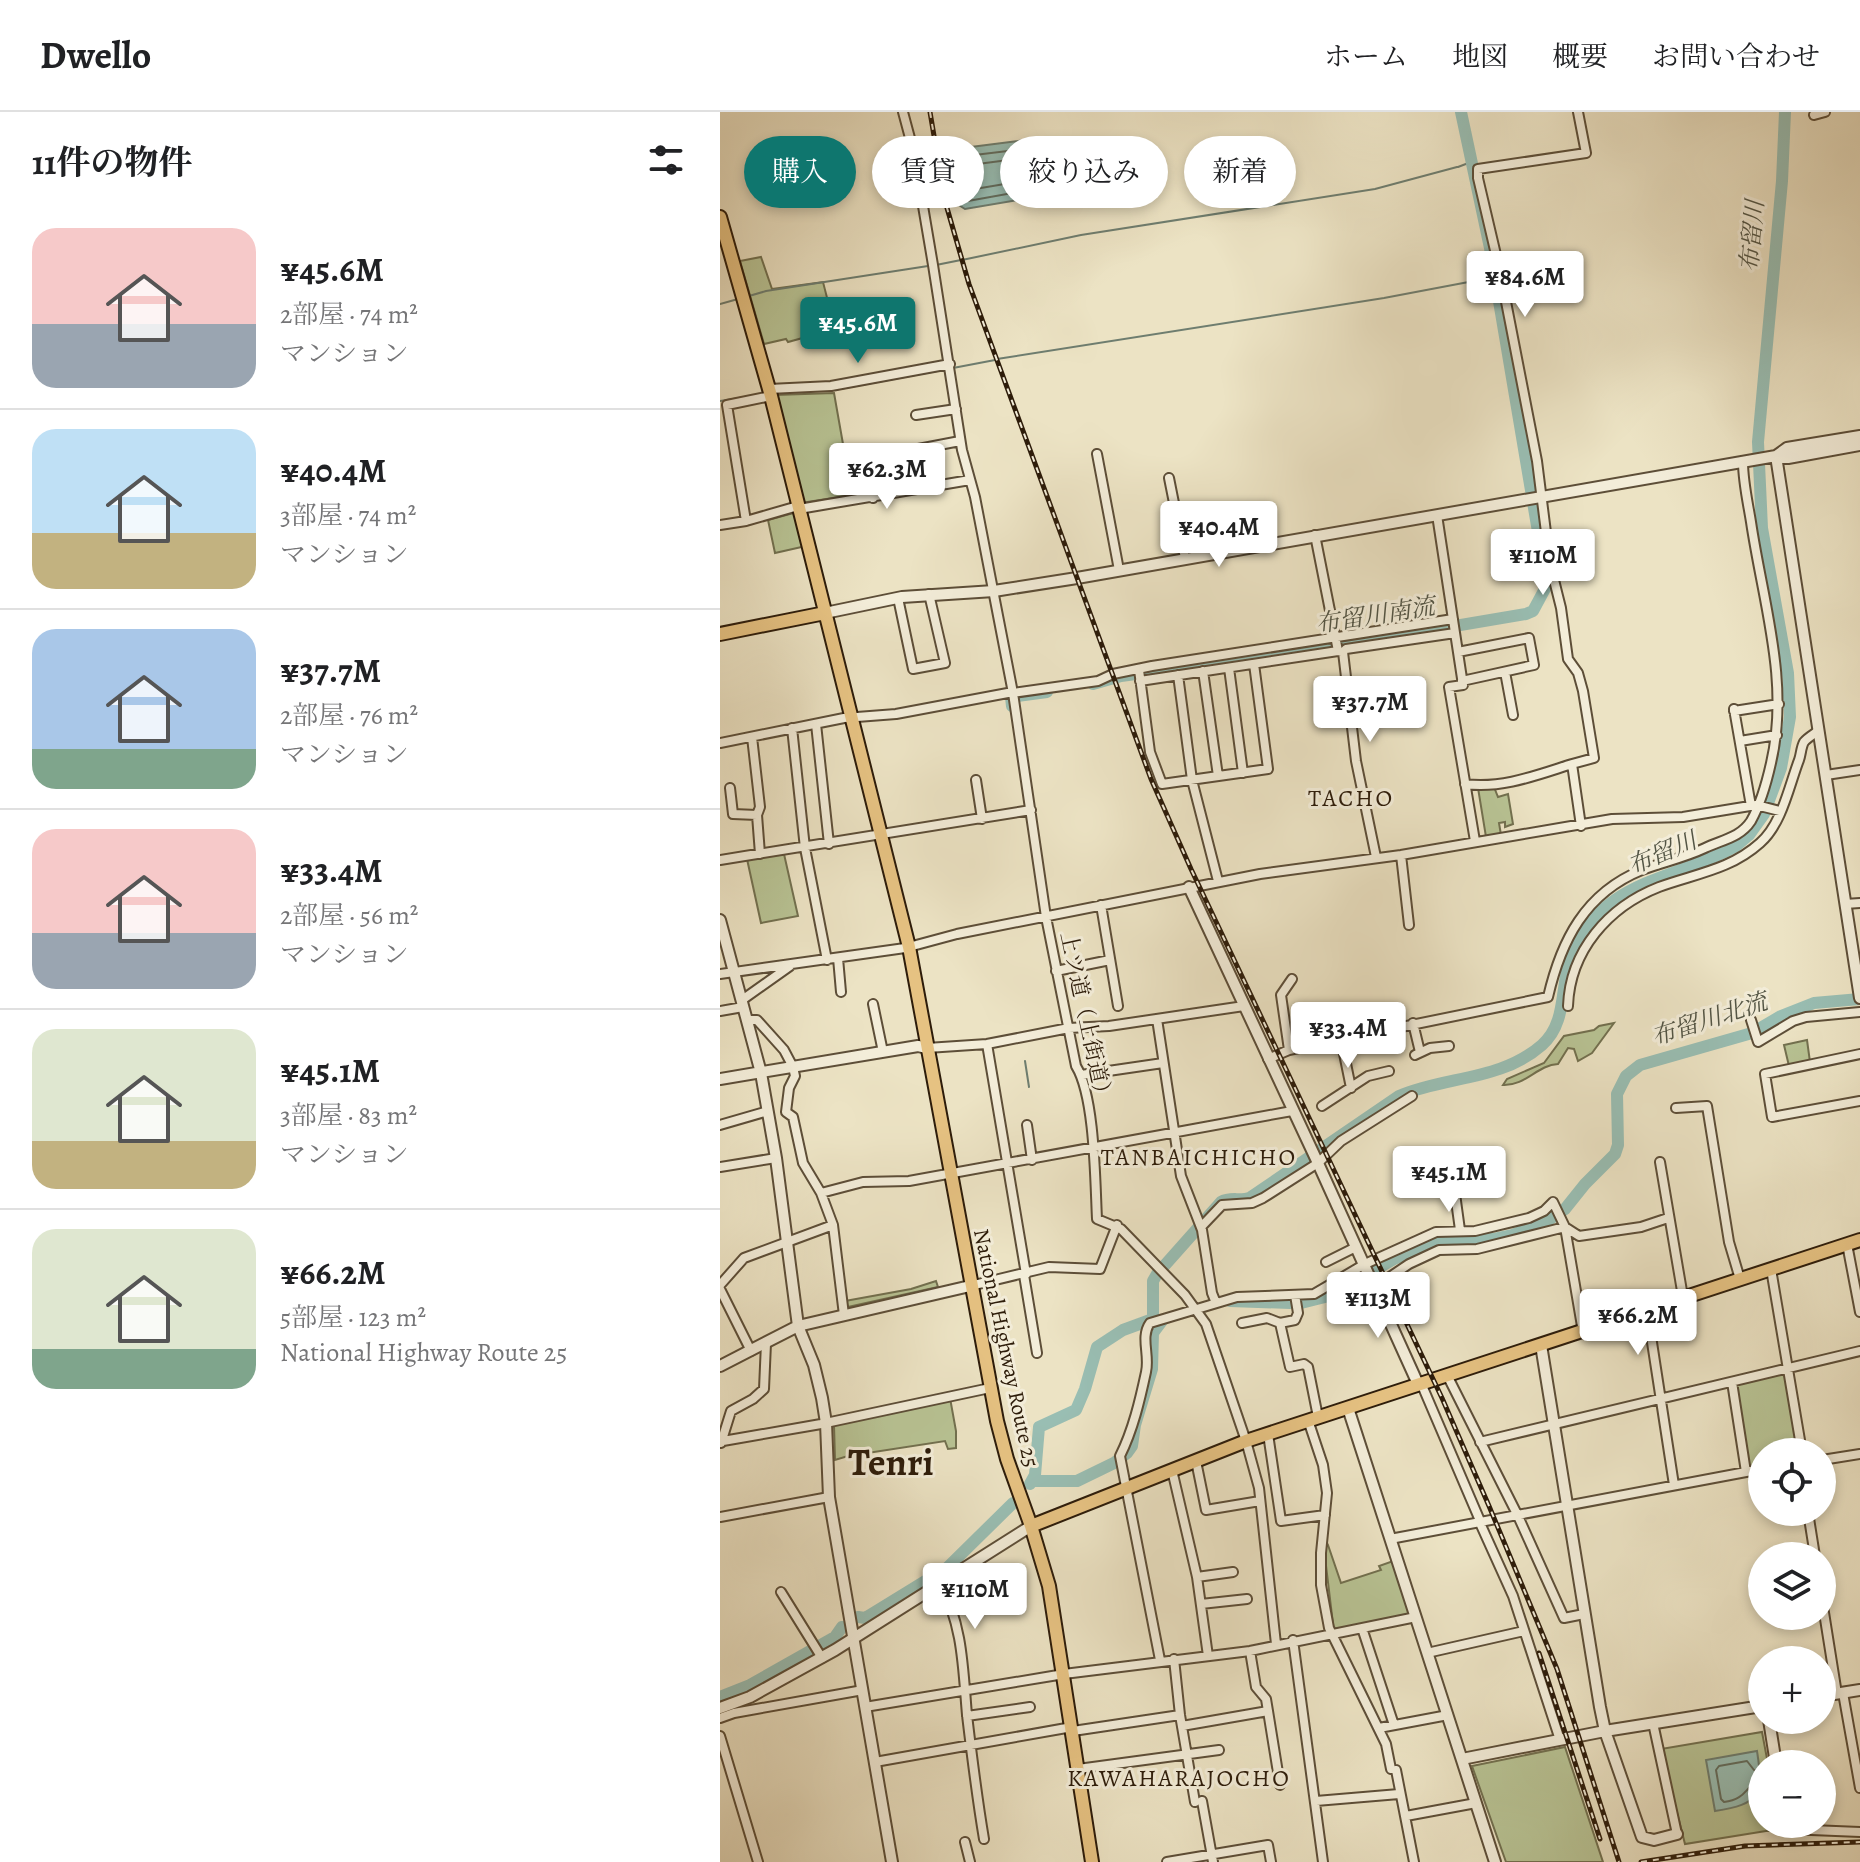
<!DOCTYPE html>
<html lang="ja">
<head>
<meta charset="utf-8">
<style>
  :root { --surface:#fff; --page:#f6f6f6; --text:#202124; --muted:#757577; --line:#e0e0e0; --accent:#0f766e }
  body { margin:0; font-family:Alegreya,"Noto Serif JP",serif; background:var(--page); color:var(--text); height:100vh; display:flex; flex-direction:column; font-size:30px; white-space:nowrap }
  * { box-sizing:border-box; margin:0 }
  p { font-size:26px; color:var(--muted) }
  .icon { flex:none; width:44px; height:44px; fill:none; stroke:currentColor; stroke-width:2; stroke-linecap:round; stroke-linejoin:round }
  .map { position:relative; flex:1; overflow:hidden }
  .drawer { display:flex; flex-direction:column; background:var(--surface); width:720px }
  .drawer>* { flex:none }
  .banner { position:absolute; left:24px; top:24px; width:760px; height:72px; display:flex; gap:16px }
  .tools { position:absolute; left:1028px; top:1326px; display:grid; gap:16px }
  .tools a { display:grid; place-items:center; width:88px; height:88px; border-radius:50%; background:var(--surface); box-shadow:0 4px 12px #0003; font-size:40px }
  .price { position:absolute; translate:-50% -68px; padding:0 18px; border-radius:8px; background:#fff; color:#222; font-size:26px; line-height:52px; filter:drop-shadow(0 2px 4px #0008) }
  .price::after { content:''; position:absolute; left:50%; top:48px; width:24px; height:18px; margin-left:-12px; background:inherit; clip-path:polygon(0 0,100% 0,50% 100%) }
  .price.current { background:var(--accent); color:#fff }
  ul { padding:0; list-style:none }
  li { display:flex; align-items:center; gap:24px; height:200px; padding:0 32px }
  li+li { border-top:2px solid var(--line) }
  li span { display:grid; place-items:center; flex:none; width:224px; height:160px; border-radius:24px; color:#555 }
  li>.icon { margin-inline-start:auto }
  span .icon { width:96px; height:96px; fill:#fffc; stroke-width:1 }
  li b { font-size:34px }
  h2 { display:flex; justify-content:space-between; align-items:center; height:96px; padding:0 32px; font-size:34px }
  .chip { padding:0 28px; border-radius:36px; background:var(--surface); box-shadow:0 4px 12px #0003; font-size:28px; line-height:72px }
  .chip.current { background:var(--accent); color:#fff }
  header { display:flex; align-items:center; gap:48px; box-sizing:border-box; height:112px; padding:0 40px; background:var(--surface); border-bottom:2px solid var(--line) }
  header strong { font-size:38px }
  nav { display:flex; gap:44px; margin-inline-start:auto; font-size:28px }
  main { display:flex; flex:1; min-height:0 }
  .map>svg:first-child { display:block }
  .green { fill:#b8c394; stroke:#72704f; stroke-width:2 }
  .water { fill:#99beb3; stroke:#6e7d6f; stroke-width:2 }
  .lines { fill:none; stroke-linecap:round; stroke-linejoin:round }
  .shore { stroke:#636d5e; stroke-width:2 }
  .stream { stroke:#6e7d6f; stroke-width:2 }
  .river { stroke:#99beb3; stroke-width:12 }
  .minor-casing { stroke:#5d4e38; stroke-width:12 }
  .tertiary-casing { stroke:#5d4e38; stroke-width:14 }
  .trunk-casing { stroke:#2d1c0a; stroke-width:16 }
  .minor { stroke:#f3edd9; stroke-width:8 }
  .tertiary { stroke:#f3edd9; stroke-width:10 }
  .trunk { stroke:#e6c282; stroke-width:12 }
  .rail-casing { stroke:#2d1c0a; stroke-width:5 }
  .rail { stroke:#f3edd9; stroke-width:2; stroke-dasharray:6; stroke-linecap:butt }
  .labels { text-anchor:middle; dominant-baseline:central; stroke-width:6; stroke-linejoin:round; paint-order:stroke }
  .street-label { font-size:22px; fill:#2d1c0a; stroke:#f3edd9 }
  .water-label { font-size:24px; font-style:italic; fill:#535545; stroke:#f3edd9 }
  .neighbourhood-label { font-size:24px; letter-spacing:2px; fill:#2d1c0a; stroke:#f3edd9 }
  .town-label { font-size:38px; font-weight:bold; fill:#2d1c0a; stroke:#f3edd9 }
</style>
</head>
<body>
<header>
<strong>Dwello</strong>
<nav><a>ホーム</a><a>地図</a><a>概要</a><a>お問い合わせ</a></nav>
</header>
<main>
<section class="drawer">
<h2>11件の物件<svg class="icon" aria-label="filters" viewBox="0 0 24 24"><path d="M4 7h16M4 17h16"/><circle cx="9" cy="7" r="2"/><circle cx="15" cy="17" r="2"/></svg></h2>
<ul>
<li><span style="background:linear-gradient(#f6c9c9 60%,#9aa5b1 0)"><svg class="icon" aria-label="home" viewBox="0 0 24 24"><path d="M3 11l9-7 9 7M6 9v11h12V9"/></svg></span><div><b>¥45.6M</b><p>2部屋 · 74 m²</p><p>マンション</p></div></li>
<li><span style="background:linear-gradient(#bfe0f5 65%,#c2b280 0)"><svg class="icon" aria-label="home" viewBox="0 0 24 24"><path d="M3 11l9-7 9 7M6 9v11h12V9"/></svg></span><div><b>¥40.4M</b><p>3部屋 · 74 m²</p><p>マンション</p></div></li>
<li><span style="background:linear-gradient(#a9c7e8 75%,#7fa58c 0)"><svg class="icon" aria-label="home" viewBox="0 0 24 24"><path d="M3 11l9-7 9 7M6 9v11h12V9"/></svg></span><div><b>¥37.7M</b><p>2部屋 · 76 m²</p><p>マンション</p></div></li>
<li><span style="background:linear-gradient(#f6c9c9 65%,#9aa5b1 0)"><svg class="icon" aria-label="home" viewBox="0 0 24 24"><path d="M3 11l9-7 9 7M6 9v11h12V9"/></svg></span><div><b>¥33.4M</b><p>2部屋 · 56 m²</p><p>マンション</p></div></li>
<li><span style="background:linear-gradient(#dfe7d0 70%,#c2b280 0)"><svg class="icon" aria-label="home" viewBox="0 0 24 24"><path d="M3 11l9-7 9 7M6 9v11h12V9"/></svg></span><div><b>¥45.1M</b><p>3部屋 · 83 m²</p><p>マンション</p></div></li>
<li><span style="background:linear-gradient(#dfe7d0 75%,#7fa58c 0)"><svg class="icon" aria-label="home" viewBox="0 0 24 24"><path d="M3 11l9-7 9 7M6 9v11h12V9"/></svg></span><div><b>¥66.2M</b><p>5部屋 · 123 m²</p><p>National Highway Route 25</p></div></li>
</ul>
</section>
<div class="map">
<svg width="1140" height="1750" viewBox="0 0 1140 1750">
  <rect width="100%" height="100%" fill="#ece3c4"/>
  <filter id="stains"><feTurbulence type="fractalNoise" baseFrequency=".0025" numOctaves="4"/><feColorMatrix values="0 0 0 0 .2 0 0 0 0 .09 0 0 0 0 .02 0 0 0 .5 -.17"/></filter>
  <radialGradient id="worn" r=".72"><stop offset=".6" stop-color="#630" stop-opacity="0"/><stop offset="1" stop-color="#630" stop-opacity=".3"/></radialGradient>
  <path class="green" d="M41 145 52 177 103 170 115 217 68 230 66 227 44 232 20 149Z
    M114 281 132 383 81 391 55 283Z
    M77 400 86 434 55 441 48 408Z
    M774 675 778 685 788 682 793 712 785 715V710L779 711 781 723 766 725 758 676Z
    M64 742 78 804 41 811 27 747Z
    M894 911 872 941 858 949 854 937 848 936 838 952C817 953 806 974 783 973L787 967 824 951 844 924 874 918 879 914Z
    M1087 928 1090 950 1069 954 1064 933Z
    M216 1169 218 1175 128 1195 125 1189 191 1177Z
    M1062 1260 1066 1263 1079 1340H1042V1354L1031 1356 1029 1354 1016 1273Z
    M230 1286 236 1319V1336L228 1337 225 1329 128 1344 115 1348 114 1313Z
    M608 1433 621 1471 661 1458 659 1454 676 1448 694 1505 614 1520 604 1437Z
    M1042 1620 1048 1652H1042V1712H1058L1059 1719H1046L965 1732 941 1637Z
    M845 1635 883 1750H786L752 1654Z"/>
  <path class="water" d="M329 25 337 75 333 82 245 97 234 90 227 40 235 37Z
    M1037 1639C1044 1683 1040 1692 995 1699L986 1648Z"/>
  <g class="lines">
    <path class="shore" d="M322 35 328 71 326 75 248 89 242 85 236 49 238 45Z
      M312 45C317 48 319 62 315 67L255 77 250 75 248 57 250 53Z
      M1042 1660 1034 1658 1027 1649 999 1654 996 1658 1001 1687 1004 1690C1029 1687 1025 1671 1042 1669"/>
    <path class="stream" d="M738 55 751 50
      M242 148 361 123 655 77 737 55
      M216 153 241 148
      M29 184 46 179 208 154
      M0 192 18 187
      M35 205 49 256
      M277 247 664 186 775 165
      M233 256 275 248
      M56 281 114 278 228 257
      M0 289 38 283
      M305 949 309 975"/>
    <path class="river" d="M373 572 401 564 599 537 806 502 813 499 827 473 770 136 741 0
      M292 594 291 585 327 580
      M510 1189 570 1191
      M581 1191 609 1184 674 1147 718 1129 773 1127 792 1123 824 1111 845 1097 865 1072 895 1042 898 1033 897 982 906 964 920 953 1032 921 1061 904 1094 891 1140 887
      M433 1207V1169L437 1162 501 1090C511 1084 521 1090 531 1085L679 984C726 964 781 969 822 933 847 911 840 876 850 848 880 766 952 770 1016 734L1029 723 1044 702 1061 656 1070 605 1068 561 1042 416 1038 330 1062 69 1065 0
      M313 1369H357L394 1351 407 1341 412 1334 415 1313 432 1257 433 1221 442 1209
      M310 1372 315 1363 319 1315 356 1298 365 1277 377 1235 403 1218 433 1207
      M138 1505 145 1506 228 1455 293 1391
      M0 1585 30 1573 115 1525 122 1515"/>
    <g class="minor-casing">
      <path id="minor" d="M183 0 194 41 213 153 242 338 255 385 293 581 326 805 356 954C375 985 375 1068 377 1107L401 1117 465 1183 486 1212 526 1329 539 1376 556 1532
        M858 0 866 41 758 57V66L781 164 817 349 830 452 841 496 848 547 858 561 863 579 874 646 852 652 861 714
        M1094 3 1105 0
        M49 277 111 274 230 252
        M196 303 236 297
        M377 342 399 458
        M449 366 465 446
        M153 386 146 347 240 329
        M79 397 250 368
        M717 403 743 573 729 575 755 729
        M26 409 7 293 51 284
        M0 413 26 409 78 394
        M595 423 618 539 623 540 636 649 656 745
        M178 486 193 557 225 551 209 482
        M623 540 626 537 735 521
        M738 540 809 526 814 553 742 569
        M509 556 523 661
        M419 558 430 640 442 672 548 657 534 552
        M483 559 498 664
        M785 560 793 603
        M458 563 472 668 498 769
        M420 569 618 539
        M293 581 378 569 393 562 432 554 733 507
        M1014 597 1031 694
        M1014 599 1059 592
        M96 612 109 732
        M72 616 85 736 107 848
        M32 625 40 695 37 703 40 742
        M1020 629 1057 623
        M0 631 124 606 176 602 293 580
        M1106 663 1140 658
        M256 668 262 707
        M745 672C782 677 817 663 852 652
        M10 676 13 702 37 703
        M681 743 689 813
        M0 748 311 698
        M1125 792 1140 791
        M381 793 398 894
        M118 846 121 880
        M336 859 390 848
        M0 862 185 836 237 822 540 762 681 743 892 707 963 705 1036 693 1060 699
        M22 888 70 854
        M153 892 163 940
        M848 894C850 839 888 795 939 775 974 762 1010 758 1040 731 1062 712 1069 674 1079 648 1081 643 1081 635 1084 630 1087 626 1094 622 1098 619
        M0 899 23 895
        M437 907 461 1064 482 1118 492 1181 496 1191
        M27 908H37L64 938 73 955 75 964 69 976 66 1000 73 1005 83 1051 101 1081 113 1113 124 1203
        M1031 908 1038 930 1073 909 1086 905 1140 900
        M693 911 700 940
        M621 927 631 976
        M267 932 306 1162
        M207 936 267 932 349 916 389 914 524 894
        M569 938 561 883 572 867
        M1140 942 1045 962 1052 1005 1140 989
        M695 943 710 936 729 934
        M548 947 569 938 828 885C841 829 865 781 922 758 943 750 964 746 985 736 1001 728 1020 726 1031 709 1040 693 1047 669 1051 651 1070 570 1043 491 1031 410 1028 391 1023 370 1023 350
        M361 963 443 951
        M602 994 648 964 669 959
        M956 996 987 994 1009 1130 1020 1167
        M0 1013 48 999
        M307 1013 312 1048
        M940 1050 963 1185
        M0 1055 56 1046
        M733 1067 740 1118
        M101 1081 143 1070 189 1069 572 999
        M481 1115 502 1093 532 1091 543 1086 598 1051 621 1029 692 984
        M1127 1132 1140 1200
        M606 1150 636 1135
        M1051 1157 1082 1340
        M304 1163 317 1241
        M0 1173 24 1146 113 1113
        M250 1174 329 1155 380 1157 397 1113
        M655 1175 689 1152 719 1138 757 1137 845 1115 859 1124 921 1115 948 1106
        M0 1177 31 1239
        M575 1183 578 1201 575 1208 560 1211 570 1255 584 1252 588 1255 598 1305
        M927 1198 954 1373
        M636 1201 663 1194
        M522 1211 547 1206 560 1211
        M727 1263 798 1404 844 1506 864 1502
        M1012 1270 1026 1360
        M701 1271 761 1411
        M588 1308 603 1353 607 1381 601 1441V1473L609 1516 666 1632 671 1657
        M548 1322 561 1409 605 1403
        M3 1329 101 1312 270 1276
        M760 1330 1140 1239
        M1 1331 11 1299 33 1287 44 1277 46 1231
        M1102 1348 1140 1342
        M476 1349 486 1398 540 1389
        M452 1358 477 1465 488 1544
        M1088 1400 1095 1444
        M0 1405 109 1385
        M760 1411 793 1484 840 1628
        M670 1427 1042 1357
        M477 1465 513 1460
        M220 1471C243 1513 243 1557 247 1603 252 1645 257 1686 264 1727
        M61 1480 102 1546
        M1102 1488 1117 1582
        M481 1492 527 1487
        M642 1516 674 1613
        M573 1528 603 1750
        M530 1539 536 1575 546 1587 548 1599 560 1673
        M707 1541 804 1519
        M454 1547 460 1603 475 1690
        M440 1548 400 1344C413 1318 420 1288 426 1260 430 1243 420 1225 430 1211L517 1185 594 1182 645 1152 716 1120 755 1119 809 1106 824 1099 833 1090 845 1115 863 1220
        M1123 1581 1140 1676
        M145 1595 344 1562 530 1539 696 1505
        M247 1604 310 1595
        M0 1606 14 1601 143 1578
        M933 1611 957 1722
        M462 1614 548 1599
        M659 1616 728 1603
        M353 1619 460 1603
        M0 1624 38 1750
        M155 1650 352 1615
        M358 1657 499 1638
        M676 1658 694 1750
        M482 1689 493 1750
        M596 1689 679 1682
        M686 1704 756 1691
        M1067 1717 1140 1720
        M245 1730 250 1750
        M447 1750 548 1733 551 1750"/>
    </g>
    <g class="tertiary-casing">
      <path id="tertiary" d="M1056 344 1140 886
        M1056 344 1067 336 1140 324
        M105 501 182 485 274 479 357 466 1056 344 1068 346 1140 333
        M469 775 597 1049 698 1272
        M0 808 41 961 56 1046 78 1214 94 1253 102 1286 106 1311 109 1385 172 1750
        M0 967 198 934 207 936
        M821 1233 880 1595 885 1619 922 1725 934 1728 957 1722
        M0 1254 78 1214 250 1174
        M628 1296 775 1750
        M1102 1584 1140 1578
        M0 1596 30 1585 115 1538 311 1414
        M1049 1608 1056 1652
        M742 1647 885 1619 1042 1594
        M1066 1712 1067 1717"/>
    </g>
    <g class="trunk-casing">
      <path id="trunk" d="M0 105 51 284 189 835 277 1309 287 1347 311 1414 329 1474 372 1750
        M0 522 105 501
        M311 1414 526 1329 1140 1128"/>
    </g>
    <use href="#minor" class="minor"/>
    <use href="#tertiary" class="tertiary"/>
    <use href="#trunk" class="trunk"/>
    <g class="rail-casing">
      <path id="rail" d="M210 0 225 89 249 172 431 667 471 757 722 1286 769 1394 837 1557 899 1750
        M819 1541 880 1727
        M921 1750 1025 1734 1140 1730"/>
    </g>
    <use href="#rail" class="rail"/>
  </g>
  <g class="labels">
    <g class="street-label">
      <text transform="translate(366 906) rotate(78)">上ツ道（上街道）</text>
      <text transform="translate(286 1236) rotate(78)">National Highway Route 25</text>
    </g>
    <g class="water-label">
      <text transform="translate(1032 124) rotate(-85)">布留川</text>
      <text transform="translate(655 503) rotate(-9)">布留川南流</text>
      <text transform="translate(942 741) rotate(-23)">布留川</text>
      <text transform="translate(989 907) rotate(-18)">布留川北流</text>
    </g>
    <g class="neighbourhood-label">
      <text x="631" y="686">TACHO</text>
      <text x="479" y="1045">TANBAICHICHO</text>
      <text x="459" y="1666">KAWAHARAJOCHO</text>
    </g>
    <g class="town-label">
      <text x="171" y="1350">Tenri</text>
    </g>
  </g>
  <rect width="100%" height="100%" filter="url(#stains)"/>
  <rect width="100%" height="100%" fill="url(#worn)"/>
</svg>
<div class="tools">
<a><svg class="icon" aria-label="locate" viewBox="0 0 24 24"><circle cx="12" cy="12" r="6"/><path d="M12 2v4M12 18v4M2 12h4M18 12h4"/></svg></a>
<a><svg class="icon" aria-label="layers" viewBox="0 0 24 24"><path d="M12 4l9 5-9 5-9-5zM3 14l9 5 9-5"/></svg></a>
<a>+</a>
<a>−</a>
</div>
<b class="price" style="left:805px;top:207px">¥84.6M</b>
<b class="price current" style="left:138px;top:253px">¥45.6M</b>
<b class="price" style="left:167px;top:399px">¥62.3M</b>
<b class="price" style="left:499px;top:457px">¥40.4M</b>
<b class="price" style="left:823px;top:485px">¥110M</b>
<b class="price" style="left:650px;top:632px">¥37.7M</b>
<b class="price" style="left:628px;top:958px">¥33.4M</b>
<b class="price" style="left:729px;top:1102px">¥45.1M</b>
<b class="price" style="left:658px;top:1228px">¥113M</b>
<b class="price" style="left:918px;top:1245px">¥66.2M</b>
<b class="price" style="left:255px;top:1519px">¥110M</b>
<div class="banner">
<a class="chip current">購入</a>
<a class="chip">賃貸</a>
<a class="chip">絞り込み</a>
<a class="chip">新着</a>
</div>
</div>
</main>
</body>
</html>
